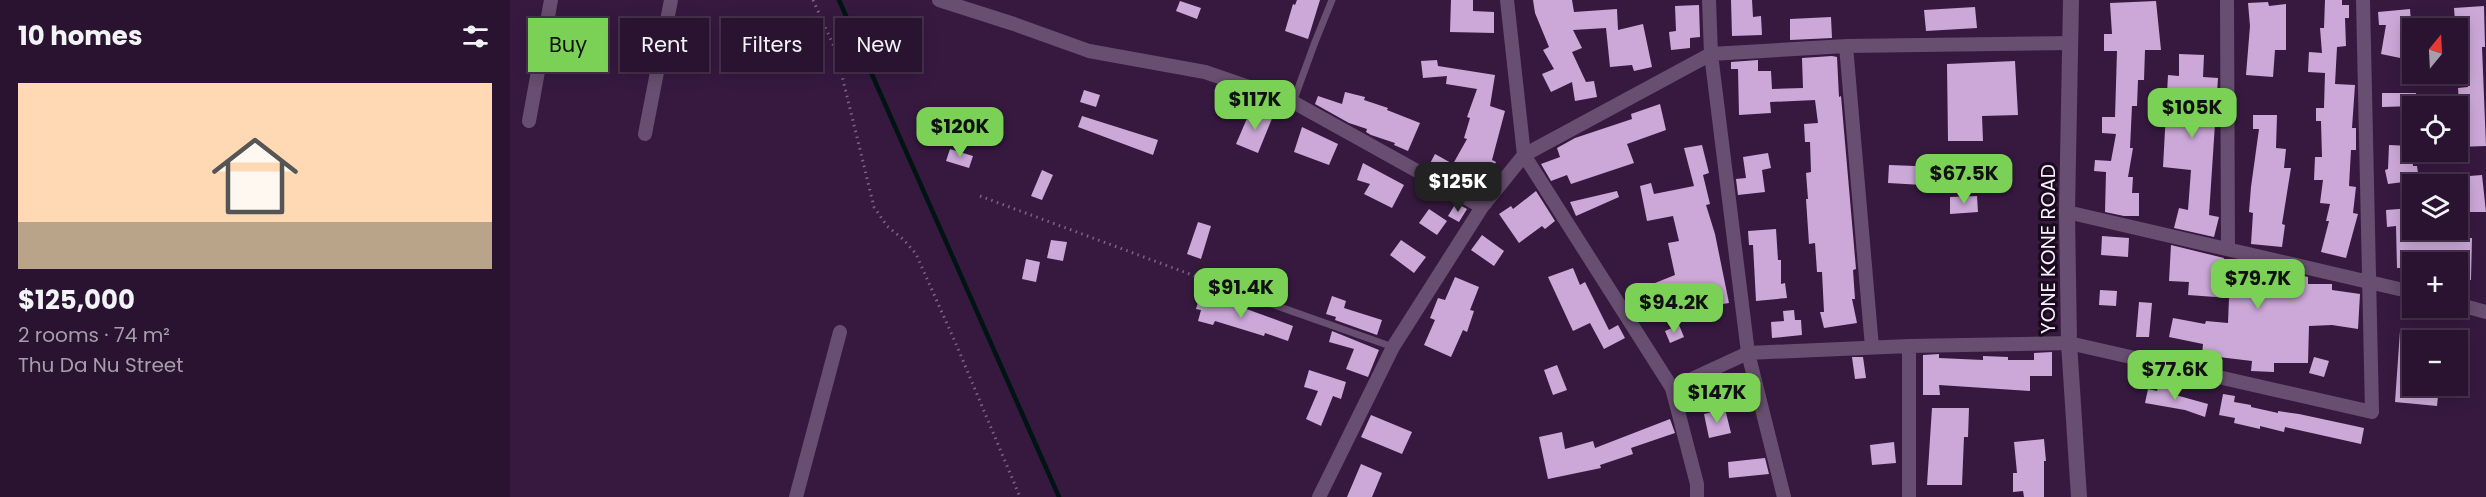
<!DOCTYPE html>
<html lang="en">
<head>
<meta charset="utf-8">
<style>
  :root { --surface:#291330; --page:#311c38; --text:#f1f3f6; --muted:#a59eab; --line:#45324c; --accent:#7ad156 }
  body { margin:0; font-family:Poppins,sans-serif; background:var(--page); color:var(--text); height:100vh; display:flex; flex-direction:column; font-size:22px; white-space:nowrap }
  * { box-sizing:border-box; margin:0 }
  p { font-size:20px; color:var(--muted) }
  .icon { flex:none; width:33px; height:33px; fill:none; stroke:currentColor; stroke-width:2; stroke-linecap:round; stroke-linejoin:round }
  .map { position:relative; flex:1; overflow:hidden }
  .details { display:flex; flex-direction:column; background:var(--surface); width:510px }
  .details>* { flex:none }
  .banner { position:absolute; left:18px; top:18px; width:570px; height:54px; display:flex; gap:12px }
  .needle { width:39px; rotate:18deg }
  .tools { position:absolute; left:1892px; top:18px; display:grid; gap:12px }
  .tools a { display:grid; place-items:center; width:66px; height:66px; border-radius:0px; background:var(--surface); box-shadow:0 3px 15px #0003,0 0 0 2px var(--line); font-size:30px }
  .price { position:absolute; translate:-50% -51px; padding:0 14px; border-radius:12px; background:var(--accent); color:#111; font-size:20px; line-height:39px; filter:drop-shadow(0 2px 3px #0008) }
  .price::after { content:''; position:absolute; left:50%; top:36px; width:18px; height:14px; margin-left:-9px; background:inherit; clip-path:polygon(0 0,100% 0,50% 100%) }
  .price.selected { background:#222; color:#fff }
  ul { padding:0; list-style:none }
  li { display:grid; align-content:center; gap:12px; height:318px; padding:0 18px }
  li+li { border-top:2px solid var(--line) }
  li span { display:grid; place-items:center; height:186px; border-radius:0px; color:#555 }
  li>.icon { margin-inline-start:auto }
  span .icon { width:108px; height:108px; fill:#fffc; stroke-width:1 }
  li b { font-size:26px }
  h2 { display:flex; justify-content:space-between; align-items:center; height:72px; padding:0 18px; font-size:26px }
  .tag { padding:0 21px; border-radius:0px; background:var(--surface); box-shadow:0 3px 15px #0003,0 0 0 2px var(--line); font-size:21px; line-height:54px }
  .tag.selected { background:var(--accent); color:#111 }
  main { display:flex; flex:1; min-height:0 }
  .map>svg:first-child { display:block }
  .lines { fill:none; stroke-linecap:round; stroke-linejoin:round }
  .stream { stroke:#011414; stroke-width:4.5 }
  .building { fill:#cca8d8 }
  .path { stroke:#7b6382; stroke-width:3; stroke-dasharray:1.5 4.5; stroke-linecap:butt }
  .service { stroke:#684e70; stroke-width:7 }
  .minor { stroke:#684e70; stroke-width:14 }
  .tertiary { stroke:#684e70; stroke-width:16 }
  .labels { text-anchor:middle; dominant-baseline:central; stroke-width:6; stroke-linejoin:round; paint-order:stroke }
  .street-label { font-size:20px; fill:#faeffe; stroke:#180b1c }
</style>
</head>
<body>
<main>
<section class="details">
<h2>10 homes<svg class="icon" aria-label="filters" viewBox="0 0 24 24"><path d="M4 7h16M4 17h16"/><circle cx="9" cy="7" r="2"/><circle cx="15" cy="17" r="2"/></svg></h2>
<ul>
<li><span style="background:linear-gradient(#ffd9b3 75%,#b9a48a 0)"><svg class="icon" aria-label="home" viewBox="0 0 24 24"><path d="M3 11l9-7 9 7M6 9v11h12V9"/></svg></span><div><b>$125,000</b><p>2 rooms · 74 m²</p><p>Thu Da Nu Street</p></div></li>
</ul>
</section>
<div class="map">
<svg width="1976" height="497" viewBox="0 0 1976 497">
  <rect width="100%" height="100%" fill="#371940"/>
  <g class="lines">
    <path class="stream" d="M329 0 549 497"/>
  </g>
  <path class="building" d="M787 0H810L798 39 775 31 783 4 785 5Z
    M941 0H963V11L984 12V33L940 32Z
    M1023 0H1062L1064 12 1107 9 1108 30 1133 24 1142 67 1124 71 1122 65 1100 67 1096 28 1063 30 1072 48 1062 52 1076 82 1084 81 1087 97 1065 101 1062 82 1041 92 1032 74 1044 69 1033 50 1039 47 1025 13Z
    M1221 0H1242L1243 17 1251 16 1252 35 1222 36Z
    M1815 0H1832V5H1839V18H1835L1836 46 1827 47 1825 84 1845 85 1842 128H1846V150H1841L1839 186 1846 187 1843 213 1848 214 1836 258 1811 252 1819 221H1816L1820 204 1810 203 1813 180H1804L1805 157H1812L1811 121H1806V108H1814L1815 73 1798 72 1799 52 1812 53 1810 28H1814Z
    M670 1 691 8 687 19 666 11Z
    M1646 1 1651 50H1635L1634 80H1628L1627 106H1622L1620 148H1623L1618 177H1623L1622 193H1629V216H1614L1595 212 1596 172 1584 171 1585 160 1601 161 1606 134 1592 133V117H1605L1607 51H1594V34H1602L1600 3Z
    M1758 2 1759 6 1776 4V50H1765L1763 77 1736 75 1740 26 1738 3Z
    M1189 5 1190 37 1180 38V48L1161 50 1159 32 1166 31 1165 6Z
    M1974 6 1975 47H1972L1976 146 1947 147V131H1951L1948 88 1958 87 1955 47H1947L1944 8Z
    M1465 7 1467 28 1416 31 1414 10Z
    M1900 9 1902 35 1900 60 1871 54 1876 25H1869L1868 12Z
    M1321 17 1322 38 1280 40V19Z
    M1669 54 1694 55 1693 77 1708 78 1699 215 1709 217 1704 237 1664 228 1669 208 1678 210 1681 170 1653 167 1658 75 1669 76Z
    M1322 56 1327 57 1329 97 1331 96 1346 269 1343 270 1345 299H1342L1347 323 1314 328 1310 312H1314L1312 272H1307L1305 243 1299 244 1296 199H1298L1296 173 1301 172 1300 142H1295L1294 124 1308 123 1305 100 1260 102 1261 113 1229 115 1228 69H1221V62L1248 60V71H1261L1262 89 1293 88 1292 58Z
    M927 60 928 66 985 75 980 106 995 111 982 160 986 162 978 177 970 173 960 190 918 167 925 154 943 164 957 139 954 138 960 118 957 117 967 89 936 84 937 76 913 78 911 61Z
    M1505 61 1508 115 1472 116 1473 141H1438L1437 64Z
    M574 90 590 95 586 107 570 102Z
    M835 92 855 97 854 100 878 108 877 110 910 123 898 151 884 145 885 143 861 135 856 132 857 129 839 123 805 104 808 96 832 104Z
    M1872 93H1906V106L1872 107Z
    M1150 104 1156 130 1117 144 1124 163 1061 184 1057 175 1041 181 1031 164 1050 157 1047 148 1065 138 1122 119 1121 114Z
    M741 109 763 116 748 153 726 144Z
    M1743 115H1767L1766 148 1776 149 1774 168H1781L1772 224 1775 225 1772 247 1741 244 1743 213 1739 212 1741 187 1749 129H1743Z
    M572 116 648 140 643 155 568 127Z
    M792 127 828 144 819 165 784 152Z
    M1192 145 1199 173 1193 175 1200 204 1196 205 1205 234 1219 303 1194 307 1190 283 1160 289 1165 301 1140 311 1130 289 1165 275 1158 243 1169 241 1163 216 1137 221 1130 186 1141 183 1144 194 1184 186 1174 148Z
    M1879 145 1902 146 1903 166H1907L1909 180 1878 184 1875 170 1878 169Z
    M440 149 463 156 459 168 436 161Z
    M1258 153 1261 168 1252 170 1255 192 1228 195 1226 179 1236 178 1233 157Z
    M853 163 894 185 882 208 854 194 860 184 847 180Z
    M1379 165 1431 167 1430 186 1378 183Z
    M532 170 543 175 532 200 521 196Z
    M1972 175 1976 212H1957V189L1947 190V177Z
    M1026 191 1045 221 1035 229 1032 226 1009 243 989 214 1001 206 1003 209Z
    M1107 191 1109 197 1066 216 1060 202Z
    M1467 196 1468 212 1440 214V197Z
    M946 203 957 209 949 222 938 216Z
    M1902 208V238H1962L1961 280 1947 279V262H1902V268H1887L1886 226 1877 227 1876 210Z
    M919 209 937 221 927 235 909 223Z
    M688 222 701 226 691 259 677 254Z
    M1266 229 1268 260H1271V284L1275 283 1277 298 1246 301 1243 245H1239L1238 231Z
    M972 235 994 251 984 266 961 250Z
    M1592 236 1619 238 1618 257 1591 255Z
    M541 240 557 242 553 261 537 258Z
    M891 240 916 257 904 273 880 255Z
    M1661 245 1714 258 1713 264 1769 270 1798 277V284H1822V290L1850 294 1848 329 1822 325 1799 326 1798 363H1764V372L1741 371 1742 361 1692 355 1693 344 1659 337 1663 318 1695 324 1696 321 1718 323 1719 298 1678 295 1679 282 1659 281Z
    M516 259 530 262 526 282 512 279Z
    M1063 268 1070 285 1075 282 1099 330 1108 325 1115 338 1094 349 1080 323 1063 331 1038 277Z
    M945 277 969 287 960 310 964 311 957 332 953 330 941 357 914 345 925 320 920 318 928 298 935 300Z
    M1590 290 1607 291 1606 306 1589 305Z
    M690 296 731 307 783 326 778 341 755 333 754 336 705 321 703 325 688 321 691 310 686 309Z
    M822 296 836 301 834 308 872 320 867 335 825 320 826 317 816 314Z
    M1629 302 1642 303 1639 337H1626Z
    M1284 310 1285 320H1291L1292 335 1262 338 1261 322 1274 321 1273 311Z
    M1169 325 1174 337 1160 343 1155 331Z
    M822 331 869 350 858 377 836 369 844 349 819 342Z
    M1890 331 1902 332V386H1929L1927 406 1885 402Z
    M1542 352V376H1520V391L1429 385 1430 395H1413V355L1429 354V358L1473 360V356L1498 357V360H1524V353Z
    M1342 357H1353L1356 378 1345 379Z
    M1804 357 1819 361 1814 377 1799 373Z
    M1047 365 1057 390 1043 395 1034 370Z
    M799 370 836 382 831 399 823 396 811 426 796 419 808 391 794 387Z
    M1649 383 1663 386 1662 394 1698 404 1695 417 1675 410 1635 403 1638 389 1647 391Z
    M1713 394 1725 396 1724 402 1741 405V407L1768 413V411L1789 414 1854 428 1851 444 1775 427 1774 432 1750 426V429L1724 423 1725 418 1709 415Z
    M1422 408H1459L1458 437H1454L1452 485H1417Z
    M1215 409 1221 433 1199 438 1194 414Z
    M861 415 902 432 892 454 851 437Z
    M1160 419 1165 433 1121 448 1123 454 1090 465 1091 468 1038 479 1029 437 1052 432 1055 449 1083 441 1085 448Z
    M1534 439 1536 461H1534V497H1514L1513 491 1503 492V473H1507L1504 442Z
    M1384 442 1386 463 1362 465 1360 445Z
    M1255 458 1259 474 1219 478 1218 462Z
    M851 464 872 473 862 497H837Z"/>
  <g class="lines">
    <path class="path" d="M303 0 326 51 364 207 377 226 394 240 406 254 446 344 510 497
      M470 196 744 298"/>
    <path class="service" d="M783 102 805 42 822 0
      M753 301 883 347"/>
    <path class="minor" d="M429 0 504 24 579 51 695 72 783 102 972 207
      M997 0 1014 155 1162 388 1187 484V497
      M1199 0 1201 54 1238 353 1274 497
      M1717 0 1718 249
      M1336 46 1362 347
      M19 121 41 0
      M135 134 161 0
      M1557 212 1902 292
      M1947 304 1976 312
      M1162 388 1238 353 1399 346 1559 343 1862 412 1853 0
      M286 497 330 332
      M809 497 883 347 972 207 1014 155 1201 54 1336 46 1560 43
      M1399 497V346"/>
    <path class="tertiary" d="M1561 0 1557 212 1559 343 1569 497"/>
  </g>
  <g class="labels">
    <g class="street-label">
      <text transform="translate(1538 249) rotate(-90)">YONE KONE ROAD</text>
    </g>
  </g>
</svg>
<div class="tools">
<a><svg class="needle" viewBox="-14 -14 28 28"><path d="M0-13l5 13h-10z" fill="#e53935"/><path d="M0 13l5-13h-10z" fill="#a59eab"/></svg></a>
<a><svg class="icon" aria-label="locate" viewBox="0 0 24 24"><circle cx="12" cy="12" r="6"/><path d="M12 2v4M12 18v4M2 12h4M18 12h4"/></svg></a>
<a><svg class="icon" aria-label="layers" viewBox="0 0 24 24"><path d="M12 4l9 5-9 5-9-5zM3 14l9 5 9-5"/></svg></a>
<a>+</a>
<a>−</a>
</div>
<b class="price" style="left:745px;top:131px">$117K</b>
<b class="price" style="left:1682px;top:139px">$105K</b>
<b class="price" style="left:450px;top:158px">$120K</b>
<b class="price" style="left:1454px;top:205px">$67.5K</b>
<b class="price selected" style="left:948px;top:213px">$125K</b>
<b class="price" style="left:1748px;top:310px">$79.7K</b>
<b class="price" style="left:731px;top:319px">$91.4K</b>
<b class="price" style="left:1164px;top:334px">$94.2K</b>
<b class="price" style="left:1665px;top:401px">$77.6K</b>
<b class="price" style="left:1207px;top:424px">$147K</b>
<div class="banner">
<a class="tag selected">Buy</a>
<a class="tag">Rent</a>
<a class="tag">Filters</a>
<a class="tag">New</a>
</div>
</div>
</main>
</body>
</html>
